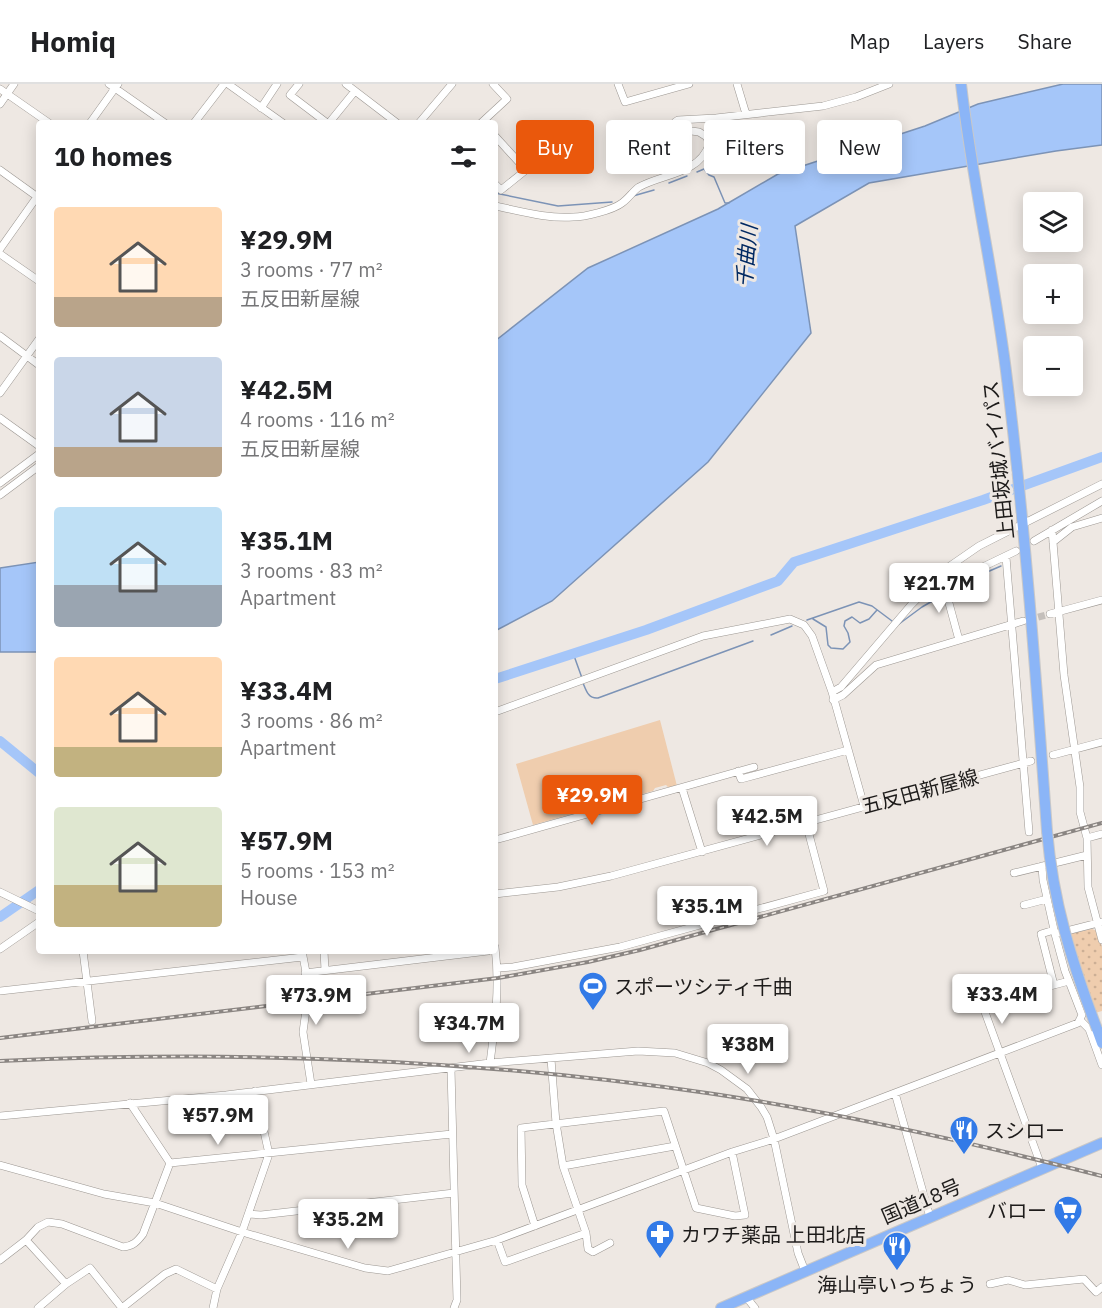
<!DOCTYPE html>
<html lang="en">
<head>
<meta charset="utf-8">
<style>
  :root { --surface:#fff; --page:#f2f2f2; --text:#202124; --muted:#757577; --line:#e0e0e0; --accent:#ea580c }
  body { margin:0; font-family:"IBM Plex Sans","Noto Sans JP",sans-serif; background:var(--page); color:var(--text); height:100vh; display:flex; flex-direction:column; font-size:22px; white-space:nowrap }
  * { box-sizing:border-box; margin:0 }
  p { font-size:20px; color:var(--muted) }
  .icon { flex:none; width:33px; height:33px; fill:none; stroke:currentColor; stroke-width:2; stroke-linecap:round; stroke-linejoin:round }
  .map { position:relative; flex:1; overflow:hidden }
  .drawer { position:absolute; left:36px; top:36px; width:462px; height:834px; display:flex; flex-direction:column; background:var(--surface); border-radius:6px; box-shadow:0 3px 15px #0003 }
  .drawer>* { flex:none }
  .guide { position:absolute; left:516px; top:36px; width:495px; height:54px; display:flex; gap:12px }
  .controls { position:absolute; left:1023px; top:108px; display:grid; gap:12px }
  .controls a { display:grid; place-items:center; width:60px; height:60px; border-radius:6px; background:var(--surface); box-shadow:0 3px 15px #0003; font-size:30px }
  .price { position:absolute; translate:-50% -51px; padding:0 14px; border-radius:6px; background:#fff; color:#222; font-size:20px; line-height:39px; filter:drop-shadow(0 2px 3px #0008) }
  .price::after { content:''; position:absolute; left:50%; top:36px; width:18px; height:14px; margin-left:-9px; background:inherit; clip-path:polygon(0 0,100% 0,50% 100%) }
  .price.active { background:var(--accent); color:#fff }
  ul { padding:0; list-style:none }
  li { display:flex; align-items:center; gap:18px; height:150px; padding:0 18px }
  li span { display:grid; place-items:center; flex:none; width:168px; height:120px; border-radius:6px; color:#555 }
  li>.icon { margin-inline-start:auto }
  span .icon { width:72px; height:72px; fill:#fffc; stroke-width:1 }
  li b { font-size:26px }
  h2 { display:flex; justify-content:space-between; align-items:center; height:72px; padding:0 18px; font-size:26px }
  .pill { padding:0 21px; border-radius:6px; background:var(--surface); box-shadow:0 3px 15px #0003; font-size:21px; line-height:54px }
  .pill.active { background:var(--accent); color:#fff }
  header { display:flex; align-items:center; gap:36px; box-sizing:border-box; height:84px; padding:0 30px; background:var(--surface); border-bottom:2px solid var(--line) }
  header strong { font-size:28px }
  nav { display:flex; gap:33px; margin-inline-start:auto; font-size:21px }
  .map>svg:first-child { display:block }
  .grass { fill:url(#grass-dots) }
  .pitch { fill:#efcdae }
  .water { fill:#a5c6f9; stroke:#7c93b6; stroke-width:1.5 }
  .lines { fill:none; stroke-linecap:round; stroke-linejoin:round }
  .stream { stroke:#7c93b6; stroke-width:1.5 }
  .river { stroke:#a5c6f9; stroke-width:10 }
  .minor-tunnel { stroke:#c4bfbb; stroke-width:7; stroke-dasharray:7 3.5; stroke-linecap:butt }
  .minor-casing { stroke:#9c9792; stroke-width:8 }
  .highway-casing { stroke:#c9c8c8; stroke-width:12 }
  .minor { stroke:#fff; stroke-width:7 }
  .highway { stroke:#8bb5f7; stroke-width:10 }
  .rail-casing { stroke:#8a8582; stroke-width:4 }
  .rail { stroke:#eee8e3; stroke-width:1.5; stroke-dasharray:4.5; stroke-linecap:butt }
  .highway-bridge-casing { stroke:#c9c8c8; stroke-width:12; stroke-linecap:butt }
  .highway-bridge { stroke:#8bb5f7; stroke-width:10 }
  .labels { text-anchor:middle; dominant-baseline:central; stroke-width:6; stroke-linejoin:round; paint-order:stroke }
  .street-label { font-size:20px; fill:#1d1b1a; stroke:#eee8e3 }
  .poi-label { font-size:20px; fill:#1d1b1a; stroke:#eee8e3; text-anchor:start }
  .water-label { font-size:21px; font-style:italic; fill:#012962; stroke:#eee8e3 }
</style>
</head>
<body>
<header>
<strong>Homiq</strong>
<nav><a>Map</a><a>Layers</a><a>Share</a></nav>
</header>
<div class="map">
<svg width="1102" height="1224" viewBox="0 0 1102 1224">
  <defs>
    <pattern id="grass-dots" width="8" height="8" patternUnits="userSpaceOnUse" patternTransform="scale(1.5)"><rect width="8" height="8" fill="#efcdae"/><path d="M2 2h.1M6 6h.1" fill="none" stroke="#ccaf95" stroke-width="1.8" stroke-linecap="round"/></pattern>
  </defs>
  <rect width="100%" height="100%" fill="#eee8e3"/>
  <path class="grass" d="M1092 845 1097 847 1102 863V927L1095 929 1069 850Z"/>
  <path class="pitch" d="M660 636 677 702 669 704 666 701 655 704 653 707 533 741 516 680Z"/>
  <path class="water" d="M1063 0H1102V61L1056 67 869 99 795 142 811 249 708 378 552 517 495 547V257L588 184 718 125 778 90 925 42 978 20Z
    M39 478V568H0V484Z"/>
  <g class="lines">
    <path class="stream" d="M697 88 704 85 709 91 714 93 725 119H729
      M669 99 687 92
      M495 109 558 122 612 118
      M633 112 654 106
      M951 506 964 498 1001 482
      M813 535 826 543 828 561 831 564 843 565 850 558 848 549 844 542 845 537 852 533 860 539 869 535 877 526
      M807 536 859 518 872 522 892 537
      M899 540 922 523 941 512
      M771 551 792 542
      M573 569 582 594
      M583 599C586 606 588 615 598 614L753 557"/>
    <path class="river" d="M495 595 646 546 778 497 794 478 983 416 1102 373
      M0 657 39 689
      M0 833 39 806"/>
    <path class="minor-tunnel" d="M1028 536 1050 530"/>
    <g class="minor-casing">
      <path id="minor" d="M109 0 165 39
        M228 0 283 39
        M299 0 290 11 327 39
        M346 0 397 39
        M618 0 625 18 689 0
        M737 0 746 30
        M0 5 49 39
        M0 20 14 0
        M261 24 277 0
        M90 39 118 0
        M194 39 224 0
        M329 39 355 7
        M419 39 452 0
        M481 39 507 15 493 0
        M495 52 526 86 501 106 495 100
        M0 86 39 114
        M495 122C520 127 547 135 573 133 585 133 613 126 622 119 629 114 633 107 639 103 662 90 699 90 709 61L707 53 699 48 676 45 675 38 678 36 716 34 823 22 856 13 889 0
        M0 165 39 110
        M0 170 39 197
        M0 252 39 281
        M0 309 39 255
        M0 334 39 362
        M0 399 39 370
        M0 411 39 382
        M1052 446 1064 591 1080 703V728L1087 754 1088 803 1102 856
        M1034 457 1102 417
        M1053 458 1072 443 1102 434
        M1006 473 1029 748
        M1050 530 1102 516
        M959 556 943 497 944 489 950 482 979 462 1102 400
        M832 608 841 603 911 521 929 503 943 497 964 492 1016 467
        M833 616 843 611 876 581 1023 537
        M495 628 703 552 790 535 804 541 812 552 832 608 864 722
        M1053 671 1102 658
        M738 687 741 695 848 666
        M682 704 702 768
        M1087 754 1102 750
        M495 756 754 683
        M1042 782 1043 796 1055 850
        M1014 789 1087 771
        M0 808 39 827
        M495 810 558 803 611 792 1031 677
        M1024 821 1047 815
        M1054 846 1041 850 1054 901
        M0 865 39 838
        M83 867 92 937
        M302 867 309 904 303 948 311 1000
        M324 867 325 886
        M497 884 513 883 620 863 824 807 806 739
        M305 889 488 867
        M0 907 303 873
        M1081 937 1089 945 1102 981
        M490 979C495 940 500 903 495 863
        M451 985 457 1216 454 1224
        M895 1009 930 1133
        M130 1019 170 1079
        M0 1032 226 1011 490 979 638 967 675 969 708 979 721 986 747 1005 761 1023 767 1033 774 1055 798 1169 805 1187
        M170 1079 452 1050
        M0 1081 104 1110 155 1119 242 1148 365 1184 388 1187 497 1156 732 1068 774 1055 1078 939 1082 931 1065 887 1055 850 1102 838
        M563 1082 675 1062
        M1042 1084 982 920 1069 897
        M249 1130 261 1131 454 1109
        M535 1142 522 1101 521 1044 664 1027 696 1124 735 1132 745 1131 732 1068
        M586 1149 588 1165 593 1168 610 1159
        M26 1156 66 1200
        M497 1156 505 1178 586 1149 563 1082 556 1039 551 975
        M0 1176 26 1156 38 1143 48 1138 62 1140 123 1163C133 1162 137 1158 143 1150L170 1079
        M990 1200 1008 1196 1025 1201 1084 1195 1096 1208 1102 1203
        M746 1213 755 1224
        M38 1224 66 1200 90 1184 122 1224
        M122 1224 165 1190 176 1185 217 1205
        M213 1224 217 1205 242 1148 269 1070 255 1007"/>
    </g>
    <g class="highway-casing">
      <path id="highway" d="M961 0C972 96 994 191 1006 287 1025 440 1036 593 1047 747
        M1097 945 1102 959
        M721 1224 1102 1059"/>
    </g>
    <use href="#minor" class="minor"/>
    <use href="#highway" class="highway"/>
    <g class="rail-casing">
      <path id="rail" d="M0 954 498 894 588 878 640 866 1102 739
        M0 977C239 966 477 975 714 1010 845 1030 974 1059 1102 1092"/>
    </g>
    <use href="#rail" class="rail"/>
    <g class="highway-bridge-casing">
      <path id="highway-bridge" d="M1047 747C1053 818 1072 879 1097 945"/>
    </g>
    <use href="#highway-bridge" class="highway-bridge"/>
  </g>
  <defs>
    <g id="stadium-pin" transform="scale(1.5)"><path d="M0 17L-7.5 6A9.5 9.5 0 1 1 7.5 6Z" fill="#327ae7" stroke="#eee8e3"/><path d="M0-5a6.5 5 0 1 0 0 10a6.5 5 0 1 0 0-10ZM-3.5-1.8h7v3.6h-7Z" fill="#fff"/></g>
    <g id="restaurant-pin" transform="scale(1.5)"><path d="M0 17L-7.5 6A9.5 9.5 0 1 1 7.5 6Z" fill="#327ae7" stroke="#eee8e3"/><path d="M-5-6h1v4h1v-4h1v4h1v-4h1v5L-1.5 .5V6h-2V.5L-5-1ZM5-6V6H3V1.5H1.5Q1.5-4 5-6Z" fill="#fff"/></g>
    <g id="supermarket-pin" transform="scale(1.5)"><path d="M0 17L-7.5 6A9.5 9.5 0 1 1 7.5 6Z" fill="#327ae7" stroke="#eee8e3"/><path d="M-6-5.5h2.5l.6 2H6L4.5 2H-2.5L-4.4-4H-6ZM-1.5 3.2a1.3 1.3 0 1 0 .1 0ZM3 3.2a1.3 1.3 0 1 0 .1 0Z" fill="#fff"/></g>
    <g id="pharmacy-pin" transform="scale(1.5)"><path d="M0 17L-7.5 6A9.5 9.5 0 1 1 7.5 6Z" fill="#327ae7" stroke="#eee8e3"/><path d="M-2-6h4v4h4v4h-4v4h-4v-4h-4v-4h4Z" fill="#fff"/></g>
  </defs>
  <g fill-rule="evenodd">
    <use href="#stadium-pin" x="593" y="902"/>
    <use href="#restaurant-pin" x="964" y="1046"/>
    <use href="#supermarket-pin" x="1068" y="1126"/>
    <use href="#pharmacy-pin" x="660" y="1150"/>
    <use href="#restaurant-pin" x="897" y="1162"/>
  </g>
  <g class="labels">
    <g class="street-label">
      <text transform="translate(998 376) rotate(-96)">上田坂城バイパス</text>
      <text transform="translate(920 707) rotate(-15)">五反田新屋線</text>
      <text transform="translate(921 1117) rotate(-23)">国道18号</text>
    </g>
    <g class="poi-label">
      <text x="614" y="902">スポーツシティ千曲</text>
      <text x="985" y="1046">スシロー</text>
      <text x="1047" y="1126" text-anchor="end">バロー</text>
      <text x="681" y="1150">カワチ薬品 上田北店</text>
      <text x="897" y="1200" text-anchor="middle">海山亭いっちょう</text>
    </g>
    <g class="water-label">
      <text transform="translate(746 172) rotate(-85)">千曲川</text>
    </g>
  </g>
</svg>
<div class="controls">
<a><svg class="icon" aria-label="layers" viewBox="0 0 24 24"><path d="M12 4l9 5-9 5-9-5zM3 14l9 5 9-5"/></svg></a>
<a>+</a>
<a>−</a>
</div>
<b class="price" style="left:939px;top:530px">¥21.7M</b>
<b class="price active" style="left:592px;top:742px">¥29.9M</b>
<b class="price" style="left:767px;top:763px">¥42.5M</b>
<b class="price" style="left:707px;top:853px">¥35.1M</b>
<b class="price" style="left:1002px;top:941px">¥33.4M</b>
<b class="price" style="left:316px;top:942px">¥73.9M</b>
<b class="price" style="left:469px;top:970px">¥34.7M</b>
<b class="price" style="left:748px;top:991px">¥38M</b>
<b class="price" style="left:218px;top:1062px">¥57.9M</b>
<b class="price" style="left:348px;top:1166px">¥35.2M</b>
<div class="guide">
<a class="pill active">Buy</a>
<a class="pill">Rent</a>
<a class="pill">Filters</a>
<a class="pill">New</a>
</div>
<section class="drawer">
<h2>10 homes<svg class="icon" aria-label="filters" viewBox="0 0 24 24"><path d="M4 7h16M4 17h16"/><circle cx="9" cy="7" r="2"/><circle cx="15" cy="17" r="2"/></svg></h2>
<ul>
<li><span style="background:linear-gradient(#ffd9b3 75%,#b9a48a 0)"><svg class="icon" aria-label="home" viewBox="0 0 24 24"><path d="M3 11l9-7 9 7M6 9v11h12V9"/></svg></span><div><b>¥29.9M</b><p>3 rooms · 77 m²</p><p>五反田新屋線</p></div></li>
<li><span style="background:linear-gradient(#c9d6e8 75%,#b9a48a 0)"><svg class="icon" aria-label="home" viewBox="0 0 24 24"><path d="M3 11l9-7 9 7M6 9v11h12V9"/></svg></span><div><b>¥42.5M</b><p>4 rooms · 116 m²</p><p>五反田新屋線</p></div></li>
<li><span style="background:linear-gradient(#bfe0f5 65%,#9aa5b1 0)"><svg class="icon" aria-label="home" viewBox="0 0 24 24"><path d="M3 11l9-7 9 7M6 9v11h12V9"/></svg></span><div><b>¥35.1M</b><p>3 rooms · 83 m²</p><p>Apartment</p></div></li>
<li><span style="background:linear-gradient(#ffd9b3 75%,#c2b280 0)"><svg class="icon" aria-label="home" viewBox="0 0 24 24"><path d="M3 11l9-7 9 7M6 9v11h12V9"/></svg></span><div><b>¥33.4M</b><p>3 rooms · 86 m²</p><p>Apartment</p></div></li>
<li><span style="background:linear-gradient(#dfe7d0 65%,#c2b280 0)"><svg class="icon" aria-label="home" viewBox="0 0 24 24"><path d="M3 11l9-7 9 7M6 9v11h12V9"/></svg></span><div><b>¥57.9M</b><p>5 rooms · 153 m²</p><p>House</p></div></li>
</ul>
</section>
</div>
</body>
</html>
